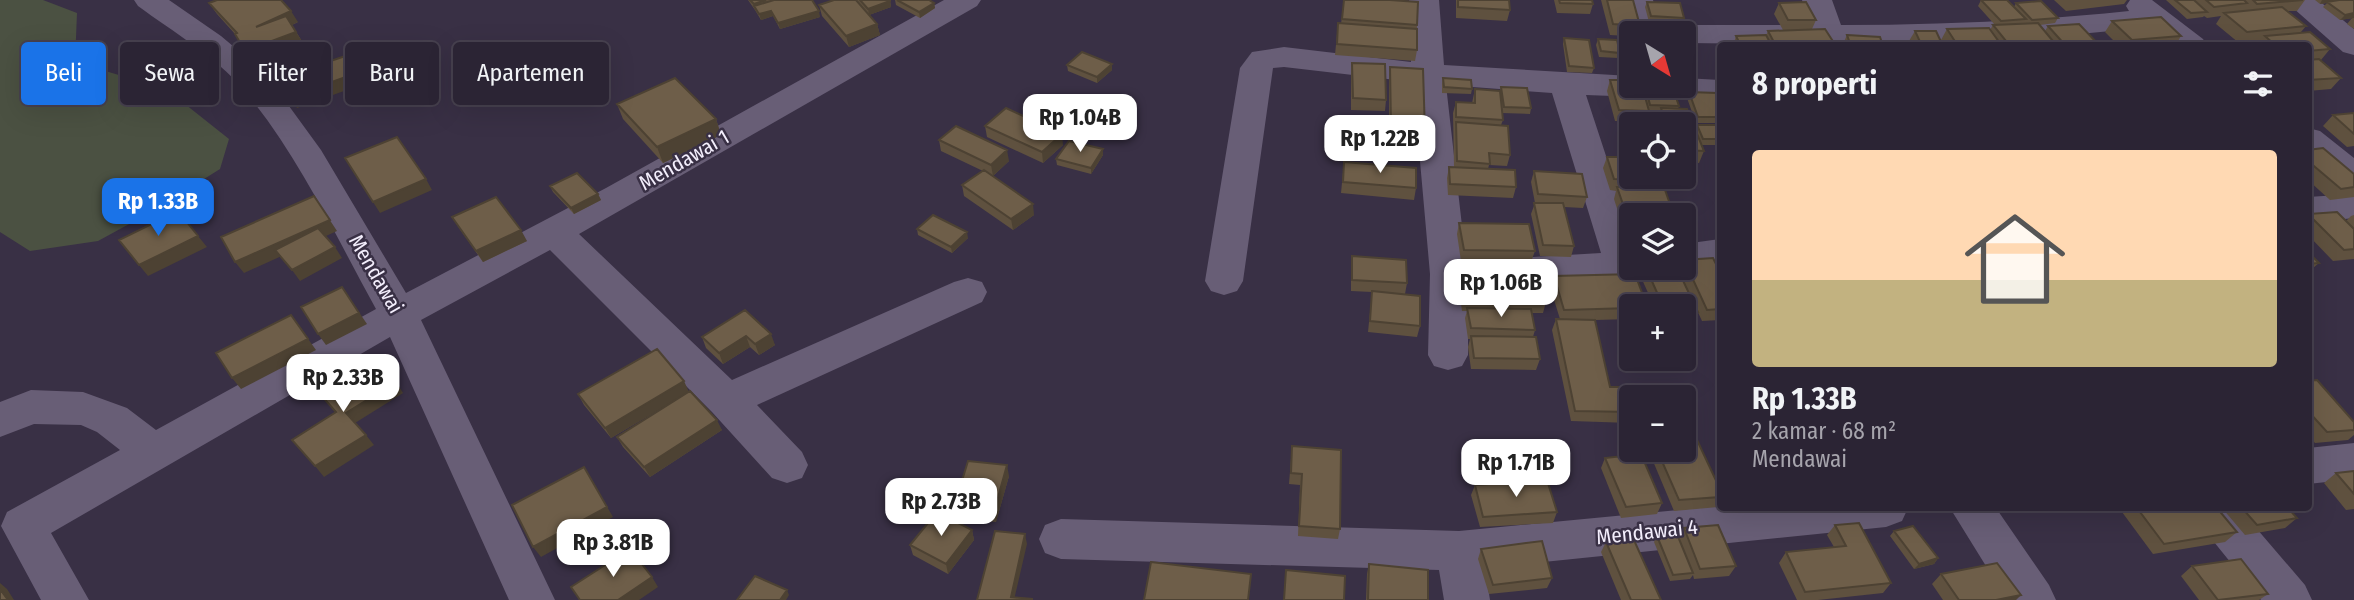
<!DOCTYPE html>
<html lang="id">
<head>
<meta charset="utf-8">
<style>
  :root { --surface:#2b2434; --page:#373040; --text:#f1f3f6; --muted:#a6a4ac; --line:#47414f; --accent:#1a73e8 }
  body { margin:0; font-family:"Fira Sans Condensed",sans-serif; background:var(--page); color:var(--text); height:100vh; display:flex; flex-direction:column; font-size:26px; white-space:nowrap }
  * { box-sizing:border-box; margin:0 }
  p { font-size:23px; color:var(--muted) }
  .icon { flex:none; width:38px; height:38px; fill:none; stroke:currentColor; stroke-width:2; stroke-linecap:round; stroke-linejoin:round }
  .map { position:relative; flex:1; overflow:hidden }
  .side { position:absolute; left:1717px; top:42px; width:595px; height:469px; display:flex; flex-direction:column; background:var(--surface); border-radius:7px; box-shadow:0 7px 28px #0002,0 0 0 2px var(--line) }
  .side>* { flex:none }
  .banner { position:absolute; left:21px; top:42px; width:665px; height:63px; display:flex; gap:14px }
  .needle { width:46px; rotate:143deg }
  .controls { position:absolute; left:1619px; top:21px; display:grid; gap:14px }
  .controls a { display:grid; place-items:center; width:77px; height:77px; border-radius:7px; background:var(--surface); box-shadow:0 7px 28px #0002,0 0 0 2px var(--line); font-size:35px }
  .price { position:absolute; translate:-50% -60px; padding:0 16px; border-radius:14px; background:#fff; color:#222; font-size:23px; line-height:46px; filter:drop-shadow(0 2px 4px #0008) }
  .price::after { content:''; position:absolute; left:50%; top:42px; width:21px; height:16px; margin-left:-10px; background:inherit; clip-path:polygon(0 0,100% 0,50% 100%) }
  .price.current { background:var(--accent); color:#fff }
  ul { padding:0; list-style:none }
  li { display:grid; align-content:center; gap:14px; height:371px; padding:0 35px }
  li span { display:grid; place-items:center; height:217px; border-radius:7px; color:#555 }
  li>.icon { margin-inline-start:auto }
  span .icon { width:126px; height:126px; fill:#fffc; stroke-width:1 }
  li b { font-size:30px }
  h2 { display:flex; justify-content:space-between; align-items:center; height:84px; padding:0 35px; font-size:30px }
  .chip { padding:0 24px; border-radius:7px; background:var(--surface); box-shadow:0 7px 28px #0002,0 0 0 2px var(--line); font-size:24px; line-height:63px }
  .chip.current { background:var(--accent); color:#fff }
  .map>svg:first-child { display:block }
  .green { fill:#4b5142 }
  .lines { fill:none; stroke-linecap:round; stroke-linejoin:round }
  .minor { fill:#685e76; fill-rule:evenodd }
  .wall { fill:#5f513f }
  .shaded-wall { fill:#4d4233 }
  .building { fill:#6e5e49; stroke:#4d4233; stroke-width:2 }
  .labels { text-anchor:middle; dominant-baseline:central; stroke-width:5; stroke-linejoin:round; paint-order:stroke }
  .street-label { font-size:21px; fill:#f3eefc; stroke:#393045 }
</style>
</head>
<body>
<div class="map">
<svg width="2354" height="600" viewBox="0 0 2354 600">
  <rect width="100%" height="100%" fill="#393045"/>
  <path class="green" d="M0 0H43L77 13 75 62 166 89 229 139 220 169 153 211 98 241 30 251 0 232Z"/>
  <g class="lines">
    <path class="minor" d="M134 0H169L221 36 265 73 321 150 406 293 606 188 944 0H981L977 6 579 234 732 380 954 282 968 278 982 282 987 292 982 302 757 405 802 452 808 465 802 478 787 483 772 478 712 412 550 250 421 320 555 600H509L390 337 51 533 89 600H41L1 526 7 512 120 450 97 432 81 425 34 424 0 437V402L31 390 83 392 127 408 156 430 376 309C335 235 298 154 243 89 215 56 173 32 138 6Z
      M1409 0H1439L1444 65 1631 76V86H1684V78L1720 80V100L1586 95 1631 232V268H1648L1644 274 1623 279 1510 288 1468 287V355L1462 366 1448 370 1434 366 1428 355 1430 274 1413 82 1284 67 1273 68 1243 281 1237 291 1224 295 1211 291 1205 281 1240 68 1252 52 1284 47 1411 62ZM1446 85 1552 93 1601 253 1466 261Z
      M1623 0H1653L1663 33H1633Z
      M1802 0H1832L1841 25C1937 25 2033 21 2129 11L2126 6 2130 0H2152L2203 39 2207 46H2172L2148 27C1991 45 1840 45 1684 43V33H1669L1673 27 1684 25H1810Z
      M2284 0H2318L2354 29V55L2343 52Z
      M2308 128 2320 131 2354 158V188L2342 184 2308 157Z
      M2354 194V218L2308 223V197Z
      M1720 239V265L1684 270 1675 268H1684V244Z
      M2354 443V479L2308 484V448Z
      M1720 506 1908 508 1902 521 1886 527 1485 568 1490 600H1444L1439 570 1061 559 1045 553 1039 539 1045 525 1061 519 1459 531Z
      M1950 508H1996L2049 585 2056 600H2007Z
      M2191 508H2239L2305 585 2312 600H2261L2197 521Z"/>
  </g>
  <path class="wall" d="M748 0H812L820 17 780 29 773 16 761 20 755 10Z
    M856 0H890L891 7 869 15 877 24 880 35 849 47 822 16 819 5Z
    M895 0H929L934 3 935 8 920 18 896 5Z
    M1344 0 1417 25V50L1415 61 1335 55 1338 23 1341 24Z
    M1456 0H1509L1510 10 1507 21 1456 18Z
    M1554 0H1592L1593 4 1590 14 1557 13Z
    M1601 0H1633L1640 26 1638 33H1631V77L1624 45 1627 36 1610 35Z
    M1981 0 2014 7 2016 3 2058 18 2055 23 2040 25 2045 31 2048 26 2100 46H1945L1941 40 1947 29 1990 30 1993 25H1995L1978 6Z
    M2054 0H2127L2124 4 2066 11Z
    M2166 0H2305L2297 11H2288L2306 26 2301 32 2330 49 2321 60H2320L2341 78 2331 89 2308 91V46H2257L2261 41 2239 43 2216 24 2221 16 2207 18 2204 16 2203 17 2187 19Z
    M2315 0H2354V29L2347 24 2352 18 2340 20 2323 7 2327 3 2320 4Z
    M1647 2 1684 18 1682 23 1649 22 1645 7Z
    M209 3 298 22 292 25 303 43 315 57 273 76 263 66 259 61 275 54 252 62 235 34 217 14Z
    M1779 3 1816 20 1812 29 1836 46H1733L1736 36H1766L1768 31 1783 30 1774 14Z
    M2112 21 2181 36 2175 46H2119L2105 32Z
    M1915 31 1943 46H1911L1909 41Z
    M1847 35 1883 46H1842Z
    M1564 38 1594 68 1592 73 1567 72 1563 44Z
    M1598 39 1620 53 1618 58 1599 57 1596 45Z
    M1352 63 1386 100 1385 111 1351 110V74Z
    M1067 65 1112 70 1097 83 1068 71Z
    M1390 67 1425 133 1423 144 1400 143V137H1389V78Z
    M1443 78 1472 89 1471 94 1442 93V84Z
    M1610 80 1644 95 1646 89 1679 106 1678 109 1695 130 1697 125H1720V145H1701L1704 151 1699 163 1684 162V124H1631V177L1662 180 1659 187 1672 210 1670 215H1631V221H1621L1614 199 1616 191 1610 190 1603 168 1607 157H1630L1624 133 1628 122 1658 123 1657 120 1660 111H1649L1645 122 1615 121 1607 91Z
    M1501 87 1531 108 1530 114 1502 113 1503 120 1501 125 1510 155 1507 166 1489 165 1488 169 1516 187 1513 198 1448 195 1447 178 1449 167H1454L1453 113 1456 102 1472 103 1475 89 1500 91Z
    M1689 92 1720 101V123H1696L1687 98Z
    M617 104 716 119 721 135 663 163 623 119Z
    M2354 113V146L2347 147 2323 126 2333 115Z
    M985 126 1063 145 1043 163 987 137Z
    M939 140 1009 161 993 176 990 174 1034 215 1013 230 964 196 962 185 983 171 941 151Z
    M2308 143 2313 147 2312 149 2354 174V197L2330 200 2308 180Z
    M1103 149V155L1091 174 1057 165 1056 159Z
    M1344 162 1416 188 1414 200 1341 193Z
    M1534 171 1587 197 1583 208 1564 207 1574 246 1571 257 1540 256 1531 214 1535 203 1531 182Z
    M550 186 598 194 601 200 574 214 553 192Z
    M2308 214 2346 221 2351 216 2354 215V259L2333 261 2308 235Z
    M452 217 527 241 483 262 459 228Z
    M1459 223 1535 251 1531 262 1461 261 1457 234Z
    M917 229 968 238 952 253 918 235Z
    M2308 252 2319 263 2313 268 2308 269Z
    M1352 256 1407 283 1405 294 1420 326 1417 337 1368 332 1372 292 1351 291V267Z
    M1684 260 1720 272V320L1702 321 1679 271 1680 268H1684Z
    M1643 268H1677L1698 312 1693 323 1684 324V306H1654L1640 275Z
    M1461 271 1546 302 1543 313H1532L1535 330 1533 337 1540 359 1536 370 1471 369 1468 347 1470 339H1468L1465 318 1467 311H1462L1458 282Z
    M1554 276 1631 306V319L1595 320 1610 387 1631 397V423L1571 421 1552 330 1556 319H1560L1550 287Z
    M745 310 775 345 759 355 750 347 723 364 706 348 702 337Z
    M2308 381 2354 422V435L2348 440 2315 443 2308 435Z
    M689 392 722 430 650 477 623 447 617 437 684 395 611 438 584 405 578 394Z
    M1292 446 1340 529 1338 539 1298 536 1300 485 1289 484Z
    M1652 450H1684L1720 489V503L1718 507 1674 511 1650 454Z
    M1605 458 1662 503 1657 514 1621 518 1601 468Z
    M2354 471V509L2346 510 2324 483 2336 473Z
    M1009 476 996 522 956 517 954 507Z
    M1475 485 1557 512 1553 523 1480 527 1471 495Z
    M2127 508H2217L2237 532 2225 542 2153 554 2122 512Z
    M2222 508H2288L2297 518 2285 528 2245 535Z
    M1835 525 1891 583 1883 593 1818 600H1797L1779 563 1786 552 1834 547 1827 535Z
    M1684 528 1736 566 1729 576 1694 579 1693 575 1690 579 1670 581 1654 542 1657 536 1678 538Z
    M972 530 974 540 948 574 913 555 910 545Z
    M1894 531 1938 558 1934 564 1914 569 1890 536Z
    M1606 542 1661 600H1621L1601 552Z
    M1481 549 1552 578 1547 588 1489 594 1478 559Z
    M1369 564 1428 600H1366L1367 574Z
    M2192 566 2268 594 2259 600H2199L2181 576Z
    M1941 574 2016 600H1943L1932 584Z"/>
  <path class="shaded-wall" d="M2322 0H2344L2320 4Z
    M890 1 891 7 869 15 868 9Z
    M934 3 935 8 920 18 919 12Z
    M291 11 298 22 263 38 256 27Z
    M771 11 773 16 761 20 759 14Z
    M819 11 820 17 780 29 778 23Z
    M2354 13V18L2340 20 2345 15Z
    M877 24 880 35 849 47 846 36Z
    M296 32 303 43 252 62 245 51Z
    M312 51 315 57 273 76 269 70Z
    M396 59 402 70 297 108 290 97Z
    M1112 64V70L1097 83V77Z
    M196 82 200 88 177 99 173 93Z
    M716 119 721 135 663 163 657 147Z
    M1062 134 1063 145 1043 163 1042 152Z
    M1103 149V155L1091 174V168Z
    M1007 150 1009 161 993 176 991 165Z
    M426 179 432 190 380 213 373 202Z
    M598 194 601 200 574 214 571 208Z
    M314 196 337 231 244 273 235 262Z
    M1033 204 1034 215 1013 230 1011 219Z
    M521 230 527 241 483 262 476 251Z
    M967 232 968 238 952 253 951 247Z
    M198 236 207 247 148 276 139 265Z
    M335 247 342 258 300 281 292 270Z
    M342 287 367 324 326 345 318 334Z
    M291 315 316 350 241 389 232 378Z
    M771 334 775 345 759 355 755 344Z
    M746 336 750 347 723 364 719 353Z
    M684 381 689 392 611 438 605 428Z
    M396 382 403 393 355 423 346 413Z
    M717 420 722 430 650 477 644 467Z
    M366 435 374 445 324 477 315 466Z
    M1007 465 1009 476 996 522 994 512Z
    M584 467 613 517 541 557 533 547Z
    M972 530 974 540 948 574 946 564Z
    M1025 534 1027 544 1014 600 1011 597Z
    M1938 558 1934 564 1914 569 1919 564Z
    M652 577 658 587 639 600H618Z
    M0 583 7 589 14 600H8L0 589Z
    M787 590 789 595 786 600H780Z
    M2021 595 2016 600H1996Z"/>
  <path class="building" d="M217 0H281L291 11 256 27 286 16 296 32 245 51 235 34 237 33 209 3Z
    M750 0H766L754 4Z
    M774 0H812L819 11 778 23 771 11 759 14 754 6Z
    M834 0H856L877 24 846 36 819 5Z
    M860 0H890V1L868 9Z
    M897 0H929L934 3 919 12Z
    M1344 0H1390L1418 2 1417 25 1342 19Z
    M1458 0H1509L1510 10 1458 7Z
    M1559 0H1592L1593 4 1560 3Z
    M1607 0H1633L1640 26 1613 24Z
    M1981 0H2007L2026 19 2001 21Z
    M2175 0H2194L2207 12 2191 13Z
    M2206 0H2244L2247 3 2214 7Z
    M2253 0H2303L2257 4Z
    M2339 0H2354V13L2345 15 2327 2Z
    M2041 1 2058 18 2032 20 2016 3Z
    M1647 2 1680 3 1684 18 1651 16Z
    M1806 2 1816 20H1788L1779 3Z
    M2282 7 2306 26 2247 32 2224 13Z
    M2161 17 2181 36 2132 40 2112 21Z
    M1338 23 1417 29V50L1337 44Z
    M2038 23 2057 46H2010L1993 25Z
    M2079 24 2100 46H2066L2048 26Z
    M1989 28 2002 46H1958L1947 29Z
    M1825 29 1836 46H1776L1768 31Z
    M1915 31H1936L1943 46H1922Z
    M2310 32 2330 49 2308 51V46H2276L2265 36Z
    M1628 34H1631V50Z
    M1766 35 1772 46H1741L1736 36Z
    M1847 35 1880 37 1883 46H1851Z
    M1564 38 1589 40 1594 68 1569 66Z
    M1598 39 1617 40 1620 53 1601 51Z
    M302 42 312 51 269 70 259 61Z
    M386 42 396 59 290 97 281 78Z
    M1082 52 1112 64 1097 77 1067 65Z
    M2319 59 2341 78 2308 80V60Z
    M1352 63 1385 64 1386 100 1353 98Z
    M1390 67 1423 69 1425 133 1402 132V126L1391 125Z
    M186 73 196 82 173 93 162 83Z
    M675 78 716 119 657 147 617 104Z
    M1443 78 1471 80 1472 89 1444 87Z
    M1610 80H1631V86H1642L1649 111 1619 110Z
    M1501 87 1527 88 1531 108 1504 107Z
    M1475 89 1500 91 1503 120 1456 117V102L1475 103Z
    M1646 89H1673L1679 106 1650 105Z
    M1689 92 1717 93 1720 101V117H1698Z
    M1006 108 1062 134 1042 152 985 126Z
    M1661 108 1687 109 1704 151 1684 150V124H1666Z
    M2354 113V134L2333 115Z
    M1456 122 1508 126 1510 155 1489 153 1490 164 1457 161Z
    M1628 122 1660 123V124H1631V134Z
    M1697 125H1720V139H1703Z
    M956 126 1007 150 991 165 939 140Z
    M397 137 426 179 373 202 345 158Z
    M1069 141 1103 149 1091 168 1056 159Z
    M2323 148 2354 174V187L2341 189 2308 161V150Z
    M1607 157H1631V177H1661L1662 180 1614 179Z
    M1344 162 1416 168V188L1343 182Z
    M1449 167 1515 170 1516 187 1450 184Z
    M984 170 1033 204 1011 219 962 185Z
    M1534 171 1582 174 1587 197 1538 194Z
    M577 173 598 194 571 208 550 186Z
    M1617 187H1664L1672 210H1625Z
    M314 196 330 220 235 262 221 237Z
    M496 197 521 230 476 251 452 217Z
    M1534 203H1563L1574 246 1543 245Z
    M178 211 198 236 139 265 119 240Z
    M2337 212 2354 229V249L2344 250 2308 214Z
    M933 215 967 232 951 247 917 229Z
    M1459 223 1529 224 1535 251 1464 250Z
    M318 228 335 247 292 270 275 250Z
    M2308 252 2319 263 2308 264Z
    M1352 256 1406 260 1407 283 1352 280Z
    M1713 258 1720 272V309L1707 310 1684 260Z
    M1646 268H1677L1698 312 1684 313V306H1663Z
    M1461 271 1540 274 1546 302 1465 300Z
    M1635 274 1647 306H1631V308L1564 310 1554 276Z
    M342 287 359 313 318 334 301 307Z
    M1372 291 1420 296V326L1370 321Z
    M1467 308 1531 309 1535 330 1471 328Z
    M745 310 771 334 755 344 746 336 719 353 702 337Z
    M291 315 308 339 232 378 216 353Z
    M1556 319 1595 320 1610 387H1631L1633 397H1631V412L1575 411Z
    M1471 336 1536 337 1540 359 1474 358Z
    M657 349 684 381 605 428 578 394Z
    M375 361 396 382 346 413 366 435 315 466 292 440 336 412 320 394Z
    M2317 380 2354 422V430L2327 432 2308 411V381Z
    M690 391 717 420 644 467 617 437Z
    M1697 440 1720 489V497L1679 500 1657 450H1684V441Z
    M1292 446 1341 450 1340 529 1299 526 1302 474 1291 473Z
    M1641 454 1662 503 1626 507 1605 458Z
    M968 461 1007 465 994 512 954 507Z
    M584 467 607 507 533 547 512 505Z
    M2354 471V494L2336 473Z
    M1547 480 1557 512 1483 517 1475 485Z
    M2137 508H2217L2237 532 2164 544Z
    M2242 508H2288L2297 518 2257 525Z
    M937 512 972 530 946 564 910 545Z
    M1859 523 1891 583 1805 592 1786 552 1846 546 1835 525Z
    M1718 525 1736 566 1700 569 1684 528Z
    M1913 526 1938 558 1919 564 1894 531Z
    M995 531 1025 534 1011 597 1032 599V600H977Z
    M1677 534 1693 573 1673 575 1657 536Z
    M1633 538 1661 600H1631L1606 542Z
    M1542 541 1552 578 1493 585 1481 549Z
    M630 549 652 577 618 600H580L571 587Z
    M2241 559 2268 594 2218 600 2192 566Z
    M1151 562 1251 574 1248 600H1144Z
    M1997 563 2021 595 1996 600H1959L1941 574Z
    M1369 564 1428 570V600H1368Z
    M1286 570 1345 576 1344 600H1284Z
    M755 576 787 590 780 600H737Z
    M0 589 8 600H0Z"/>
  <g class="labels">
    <g class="street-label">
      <text transform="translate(684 160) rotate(-30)">Mendawai 1</text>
      <text transform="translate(376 274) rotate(60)">Mendawai</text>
      <text transform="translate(1647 532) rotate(-6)">Mendawai 4</text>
    </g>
  </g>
</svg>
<div class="controls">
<a><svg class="needle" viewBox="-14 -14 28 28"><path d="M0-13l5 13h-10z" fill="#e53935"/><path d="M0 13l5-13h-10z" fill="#a6a4ac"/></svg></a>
<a><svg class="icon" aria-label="locate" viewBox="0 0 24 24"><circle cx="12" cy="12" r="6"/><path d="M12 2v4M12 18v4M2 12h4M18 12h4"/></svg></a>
<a><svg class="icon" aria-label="layers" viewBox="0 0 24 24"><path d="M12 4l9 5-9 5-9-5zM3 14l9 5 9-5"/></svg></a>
<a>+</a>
<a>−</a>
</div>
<b class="price" style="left:1080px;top:154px">Rp 1.04B</b>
<b class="price" style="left:1380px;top:175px">Rp 1.22B</b>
<b class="price current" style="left:158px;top:238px">Rp 1.33B</b>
<b class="price" style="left:1501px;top:319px">Rp 1.06B</b>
<b class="price" style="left:343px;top:414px">Rp 2.33B</b>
<b class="price" style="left:1516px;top:499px">Rp 1.71B</b>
<b class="price" style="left:941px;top:538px">Rp 2.73B</b>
<b class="price" style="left:613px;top:579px">Rp 3.81B</b>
<div class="banner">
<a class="chip current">Beli</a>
<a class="chip">Sewa</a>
<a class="chip">Filter</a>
<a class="chip">Baru</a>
<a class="chip">Apartemen</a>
</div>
<section class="side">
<h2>8 properti<svg class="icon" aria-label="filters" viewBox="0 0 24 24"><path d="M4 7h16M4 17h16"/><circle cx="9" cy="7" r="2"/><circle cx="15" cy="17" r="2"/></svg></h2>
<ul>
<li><span style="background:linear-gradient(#ffd9b3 60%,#c2b280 0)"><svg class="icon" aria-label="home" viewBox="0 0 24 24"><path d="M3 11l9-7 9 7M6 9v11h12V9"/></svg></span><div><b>Rp 1.33B</b><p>2 kamar · 68 m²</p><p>Mendawai</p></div></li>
</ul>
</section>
</div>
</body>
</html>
